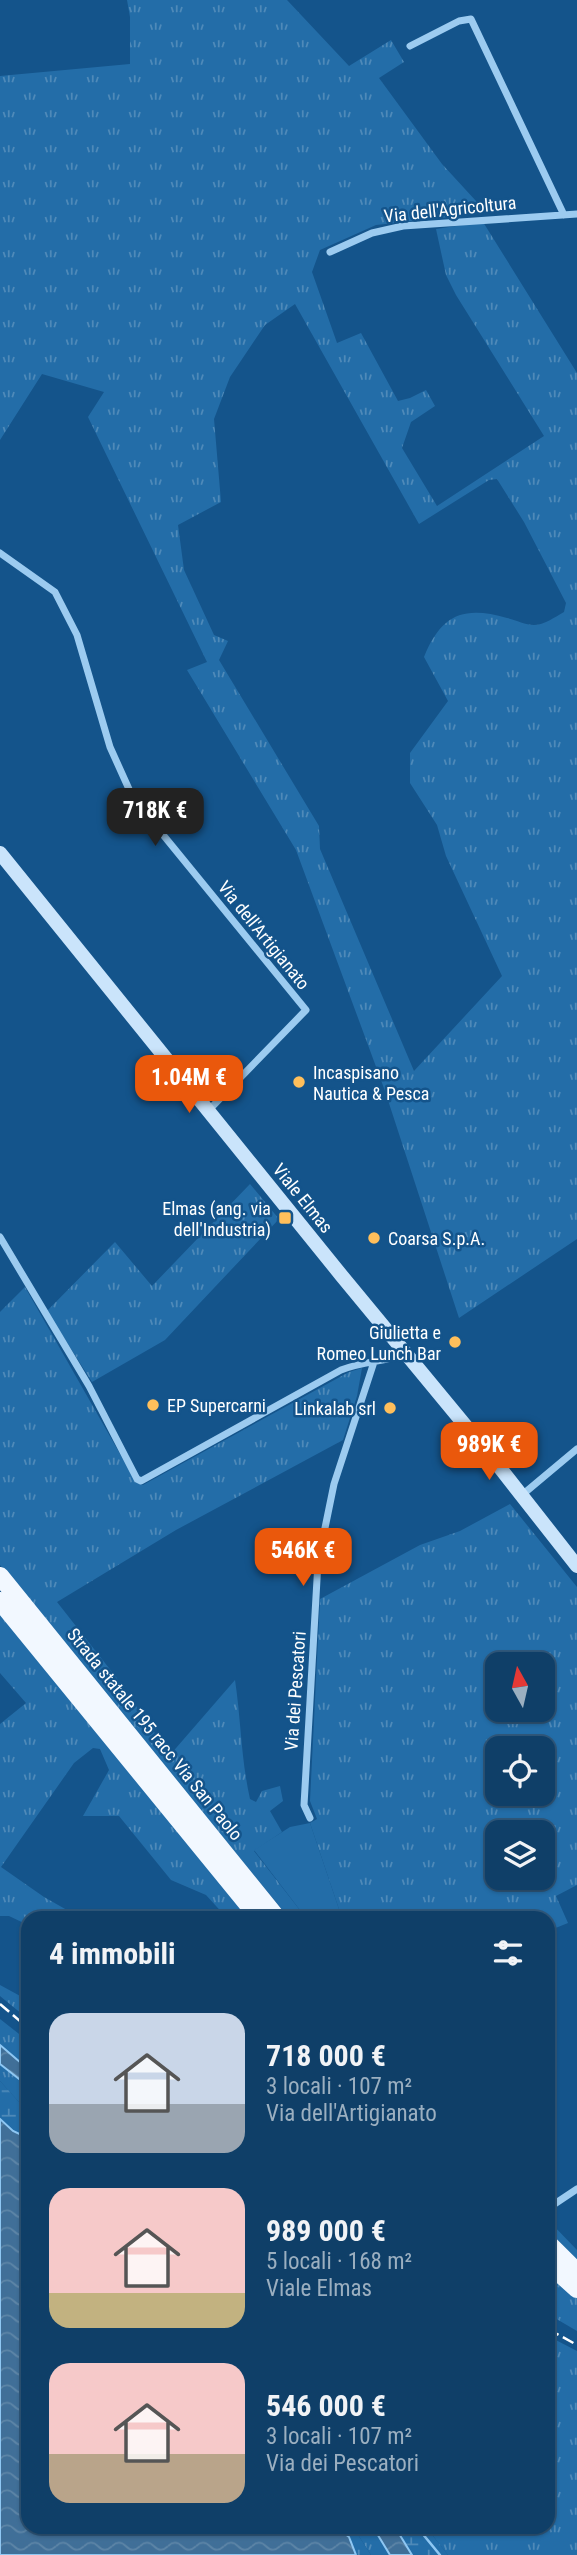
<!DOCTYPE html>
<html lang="it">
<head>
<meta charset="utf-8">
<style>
  :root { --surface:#0f3f68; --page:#1d4a71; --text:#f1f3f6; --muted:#9bafc0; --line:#2f587c; --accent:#ea580c }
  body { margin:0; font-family:"Roboto Condensed",sans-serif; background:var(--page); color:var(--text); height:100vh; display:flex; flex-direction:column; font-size:26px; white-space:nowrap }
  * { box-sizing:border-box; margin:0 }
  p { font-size:23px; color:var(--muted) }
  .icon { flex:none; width:38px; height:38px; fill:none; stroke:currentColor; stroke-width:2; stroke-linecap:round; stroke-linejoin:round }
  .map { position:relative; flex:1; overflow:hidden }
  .sheet { position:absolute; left:21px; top:1911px; width:534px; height:623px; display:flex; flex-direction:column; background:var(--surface); border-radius:21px; box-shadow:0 2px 5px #0004,0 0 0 2px var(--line) }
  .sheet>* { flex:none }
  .needle { width:46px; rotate:352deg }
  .buttons { position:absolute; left:485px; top:1652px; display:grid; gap:14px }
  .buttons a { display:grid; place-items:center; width:70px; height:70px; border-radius:14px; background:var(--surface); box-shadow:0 2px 5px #0004,0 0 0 2px var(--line); font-size:35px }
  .price { position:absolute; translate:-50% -60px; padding:0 16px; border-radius:14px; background:var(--accent); color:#fff; font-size:23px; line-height:46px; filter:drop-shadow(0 2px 4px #0008) }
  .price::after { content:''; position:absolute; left:50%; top:42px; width:21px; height:16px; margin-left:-10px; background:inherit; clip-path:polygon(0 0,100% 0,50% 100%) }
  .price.current { background:#222; color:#fff }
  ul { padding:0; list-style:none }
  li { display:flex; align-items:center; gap:21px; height:175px; padding:0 28px }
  li span { display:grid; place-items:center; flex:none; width:196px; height:140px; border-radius:21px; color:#555 }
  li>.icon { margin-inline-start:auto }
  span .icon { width:84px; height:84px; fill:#fffc; stroke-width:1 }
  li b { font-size:30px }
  h2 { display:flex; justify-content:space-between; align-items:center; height:84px; padding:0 28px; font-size:30px }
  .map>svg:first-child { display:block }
  .grass { fill:url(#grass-tufts); fill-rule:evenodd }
  .wetland { fill:url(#wetland-marsh) }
  .green { fill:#236da8 }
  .water { fill:url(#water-waves); stroke:#8ec7f3; stroke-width:2 }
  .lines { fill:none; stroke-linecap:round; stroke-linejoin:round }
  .stream { stroke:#8ec7f3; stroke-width:2.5 }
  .minor { stroke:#9ccbf0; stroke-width:7 }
  .secondary { stroke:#cae4fb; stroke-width:14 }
  .trunk { stroke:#f2f8ff; stroke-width:18 }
  .rail { stroke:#fff; stroke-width:2.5; stroke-dasharray:12 5; stroke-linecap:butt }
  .poi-dot { fill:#ffbf5b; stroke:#14548b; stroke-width:2.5 }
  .labels { text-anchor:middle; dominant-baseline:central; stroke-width:5; stroke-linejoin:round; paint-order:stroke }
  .street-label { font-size:18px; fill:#fff; stroke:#14548b }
  .poi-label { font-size:18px; fill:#fff; stroke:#14548b; text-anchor:start }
</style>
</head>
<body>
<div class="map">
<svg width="577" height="2555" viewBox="0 0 577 2555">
  <defs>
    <pattern id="grass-tufts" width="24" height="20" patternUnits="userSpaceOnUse" patternTransform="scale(1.75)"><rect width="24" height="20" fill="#236da8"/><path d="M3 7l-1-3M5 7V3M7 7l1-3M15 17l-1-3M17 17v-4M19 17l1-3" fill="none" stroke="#4f8ab9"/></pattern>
    <pattern id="wetland-marsh" width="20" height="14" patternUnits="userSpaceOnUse" patternTransform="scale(1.75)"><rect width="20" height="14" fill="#236da8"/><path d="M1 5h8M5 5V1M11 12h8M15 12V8" fill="none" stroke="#4f8ab9"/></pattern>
    <pattern id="water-waves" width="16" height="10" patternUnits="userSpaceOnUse" patternTransform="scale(1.75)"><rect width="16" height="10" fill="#406f98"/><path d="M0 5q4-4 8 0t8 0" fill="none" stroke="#5d85a7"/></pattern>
  </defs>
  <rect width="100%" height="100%" fill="#14548b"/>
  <path class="grass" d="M127 0H287L349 66 391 40 404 62 379 78 442 164 487 213 376 225 320 250 312 272 337 343 361 333 398 401 410 398 426 390 435 406 411 422 402 448 437 506 544 436 456 295 446 275 436 229 483 222 577 373V1239L459 1318 385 1091 296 850 187 670 207 662 88 417 104 392 42 374 0 440V76L130 64V17ZM295 304 419 524 489 480 497 479 524 522 566 603 564 612C555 617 544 625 534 625 525 625 516 620 507 618 463 605 441 615 424 657L448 701 410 753V783L437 825 446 856 502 976 414 1071 320 849 319 826 219 660 228 641 214 635 184 570 178 525 221 502 214 419 230 377 265 325Z
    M250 1184 279 1219 165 1340 92 1382 47 1311 115 1242 152 1286Z
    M25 1287 136 1482 143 1485 349 1372 362 1368 357 1396 343 1440 176 1530 57 1602 116 1677 170 1755 235 1680C241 1720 241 1759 250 1799L256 1802 262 1791 280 1786 283 1801 270 1811 282 1832 254 1851 306 1918H289L0 1565V1312Z
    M510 1504 577 1587V1885L556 1896 568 1923 548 1931V1918H342L310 1823 317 1819 310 1801 320 1599 420 1545 460 1531ZM497 1664H542V1710H497ZM497 1748H542V1794H497ZM497 1832H542V1878H497Z
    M0 1608 250 1918H227L206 1895 171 1880 119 1816H83L109 1770 100 1749 93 1748 74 1763 1 1867 44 1897 81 1918H28V1925L9 1916H0V1724L26 1703 0 1673Z
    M0 1985 22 1997 28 1994V2019L0 1996Z
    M0 2019 28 2041V2069L0 2045Z
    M0 2064 28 2086V2112L0 2081Z
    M548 2220 577 2250V2331L548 2314Z
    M548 2336 577 2351V2555H448L426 2527H548Z
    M353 2527H373L390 2555H371Z"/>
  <path class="wetland" d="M0 2081 28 2112V2138L13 2131 0 2119Z
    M336 2527H353L371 2555H356L349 2537Z
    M395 2527H426L448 2555H412Z"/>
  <path class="green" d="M310 1823 342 1918H306L254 1850 290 1827Z"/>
  <path class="water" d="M0 2045 28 2069V2086L0 2064Z
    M0 2119 13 2131 28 2138V2527H336L349 2537 356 2555H0Z
    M373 2527H395L412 2555H390Z"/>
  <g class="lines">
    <path class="stream" d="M417 2527 440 2555"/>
    <path class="minor" d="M410 46 459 21 471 19 564 215
      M330 252 372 233 403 226 577 214
      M0 553 55 592 77 635 110 747 133 798 306 1010 208 1111
      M0 1237 89 1386 137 1479 141 1481 341 1370C363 1361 384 1362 406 1354
      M522 1495 577 1449
      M310 1818 304 1805 318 1562 334 1484 374 1362
      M550 2207 577 2189"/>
    <path class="secondary" d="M0 853 341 1275 493 1459 577 1566"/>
    <path class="trunk" d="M0 1576 277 1918
      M0 1601 259 1918
      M548 2243 577 2272
      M548 2263 577 2289"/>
    <path class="rail" d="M0 2004 28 2028
      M548 2329 577 2345"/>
  </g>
  <g class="poi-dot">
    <circle cx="299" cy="1082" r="7"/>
    <rect x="278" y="1211" width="14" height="14" rx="3.5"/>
    <circle cx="374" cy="1238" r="7"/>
    <circle cx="455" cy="1342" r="7"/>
    <circle cx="153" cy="1405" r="7"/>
    <circle cx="390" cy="1408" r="7"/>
  </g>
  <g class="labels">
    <g class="street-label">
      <text transform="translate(450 209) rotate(-6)">Via dell'Agricoltura</text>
      <text transform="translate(264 935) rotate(51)">Via dell'Artigianato</text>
      <text transform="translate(303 1198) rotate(51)">Viale Elmas</text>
      <text transform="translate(295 1691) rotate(-86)">Via dei Pescatori</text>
      <text transform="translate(155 1734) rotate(51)">Strada statale 195 racc Via San Paolo</text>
    </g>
    <g class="poi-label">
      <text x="313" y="1072">Incaspisano<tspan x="313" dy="21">Nautica &amp; Pesca</tspan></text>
      <text x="271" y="1208" text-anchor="end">Elmas (ang. via<tspan x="271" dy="21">dell'Industria)</tspan></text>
      <text x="388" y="1238">Coarsa S.p.A.</text>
      <text x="441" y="1332" text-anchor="end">Giulietta e<tspan x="441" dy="21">Romeo Lunch Bar</tspan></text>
      <text x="167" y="1405">EP Supercarni</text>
      <text x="376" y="1408" text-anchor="end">Linkalab srl</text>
    </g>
  </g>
</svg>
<div class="buttons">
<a><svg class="needle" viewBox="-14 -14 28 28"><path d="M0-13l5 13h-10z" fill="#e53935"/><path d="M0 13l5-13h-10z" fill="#9bafc0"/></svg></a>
<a><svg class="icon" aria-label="locate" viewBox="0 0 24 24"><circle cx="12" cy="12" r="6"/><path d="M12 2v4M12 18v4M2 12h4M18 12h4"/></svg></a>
<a><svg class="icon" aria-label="layers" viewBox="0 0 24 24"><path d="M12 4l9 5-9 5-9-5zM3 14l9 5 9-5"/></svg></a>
</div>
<b class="price current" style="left:155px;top:848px">718K €</b>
<b class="price" style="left:189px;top:1115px">1.04M €</b>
<b class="price" style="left:489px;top:1482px">989K €</b>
<b class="price" style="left:303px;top:1588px">546K €</b>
<section class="sheet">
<h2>4 immobili<svg class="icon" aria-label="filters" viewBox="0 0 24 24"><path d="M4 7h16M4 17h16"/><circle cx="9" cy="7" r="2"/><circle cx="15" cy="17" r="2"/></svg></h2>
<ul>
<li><span style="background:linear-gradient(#c9d6e8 65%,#9aa5b1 0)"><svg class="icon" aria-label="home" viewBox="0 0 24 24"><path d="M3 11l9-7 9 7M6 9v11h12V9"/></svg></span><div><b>718 000 €</b><p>3 locali · 107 m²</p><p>Via dell'Artigianato</p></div></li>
<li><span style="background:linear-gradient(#f6c9c9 75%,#c2b280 0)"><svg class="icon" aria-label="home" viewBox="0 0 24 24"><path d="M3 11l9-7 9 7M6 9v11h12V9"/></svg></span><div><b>989 000 €</b><p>5 locali · 168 m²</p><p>Viale Elmas</p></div></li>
<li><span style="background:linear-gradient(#f6c9c9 65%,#b9a48a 0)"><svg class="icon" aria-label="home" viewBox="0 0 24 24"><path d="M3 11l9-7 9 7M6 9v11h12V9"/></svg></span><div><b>546 000 €</b><p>3 locali · 107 m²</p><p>Via dei Pescatori</p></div></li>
</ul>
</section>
</div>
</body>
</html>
